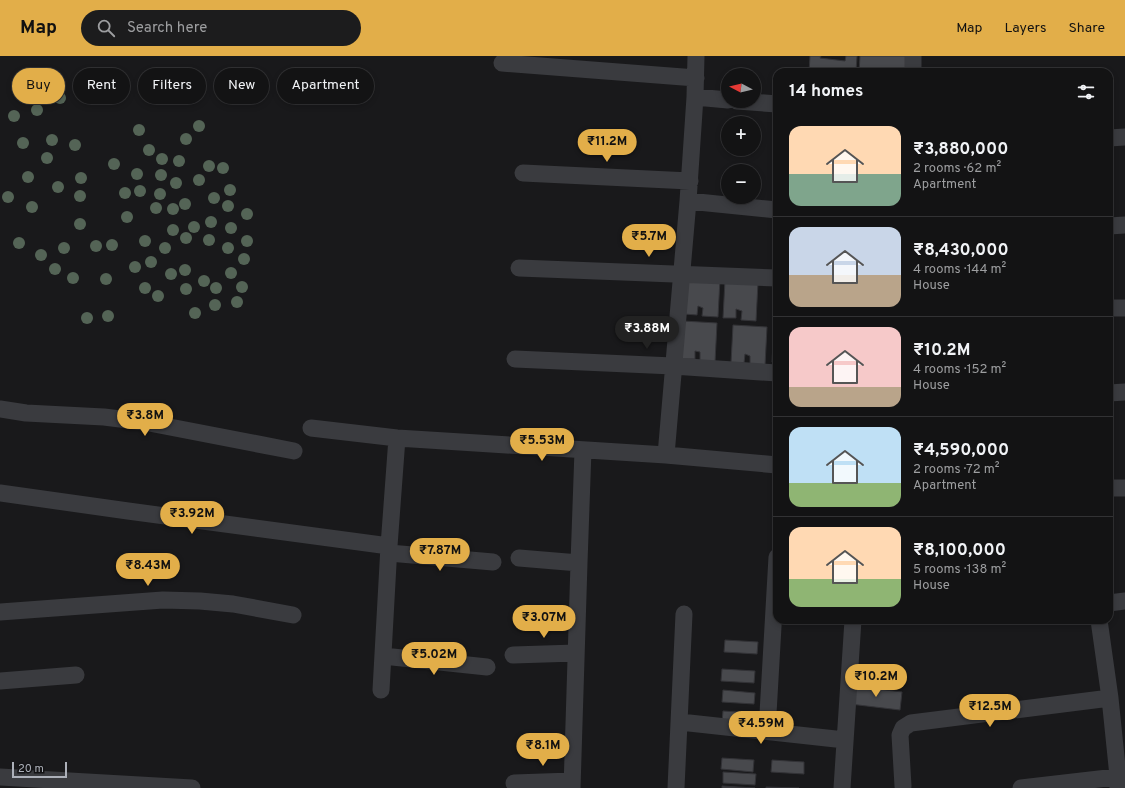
<!DOCTYPE html>
<html lang="en">
<head>
<meta charset="utf-8">
<style>
  :root { --surface:#131314; --page:#1c1c1d; --text:#f1f3f6; --muted:#9d9ea0; --line:#323234; --accent:#e2ae49 }
  body { margin:0; font-family:Overpass,sans-serif; background:var(--page); color:var(--text); height:100vh; display:flex; flex-direction:column; font-size:15px; white-space:nowrap }
  * { box-sizing:border-box; margin:0 }
  p { font-size:13px; color:var(--muted) }
  .icon { flex:none; width:22px; height:22px; fill:none; stroke:currentColor; stroke-width:2; stroke-linecap:round; stroke-linejoin:round }
  .map { position:relative; flex:1; overflow:hidden }
  .sheet { position:absolute; left:773px; top:12px; width:340px; height:556px; display:flex; flex-direction:column; background:var(--surface); border-radius:12px; box-shadow:0 2px 6px #0003,0 0 0 1px var(--line) }
  .sheet>* { flex:none }
  .hud { position:absolute; left:12px; top:12px; width:380px; height:36px; display:flex; gap:8px }
  .needle { width:26px; rotate:277deg }
  .fabs { position:absolute; left:721px; top:12px; display:grid; gap:8px }
  .fabs a { display:grid; place-items:center; width:40px; height:40px; border-radius:50%; background:var(--surface); box-shadow:0 2px 6px #0003,0 0 0 1px var(--line); font-size:20px }
  .scale { position:absolute; left:12px; bottom:10px; width:55px; box-sizing:border-box; padding-left:4px; border:2px solid #acb0b9; border-top:0; font-size:11px; line-height:14px; white-space:nowrap; color:#acb0b9; -webkit-text-stroke:3px #141416; paint-order:stroke }
  .price { position:absolute; translate:-50% -34px; padding:0 9px; border-radius:14px; background:var(--accent); color:#111; font-size:13px; line-height:26px; filter:drop-shadow(0 1px 2px #0008) }
  .price::after { content:''; position:absolute; left:50%; top:24px; width:12px; height:9px; margin-left:-6px; background:inherit; clip-path:polygon(0 0,100% 0,50% 100%) }
  .price.current { background:#222; color:#fff }
  ul { padding:0; list-style:none }
  li { display:flex; align-items:center; gap:12px; height:100px; padding:0 16px }
  li+li { border-top:1px solid var(--line) }
  li span { display:grid; place-items:center; flex:none; width:112px; height:80px; border-radius:12px; color:#555 }
  li>.icon { margin-inline-start:auto }
  span .icon { width:48px; height:48px; fill:#fffc; stroke-width:1 }
  li b { font-size:17px }
  h2 { display:flex; justify-content:space-between; align-items:center; height:48px; padding:0 16px; font-size:17px }
  .chip { padding:0 14px; border-radius:18px; background:var(--surface); box-shadow:0 2px 6px #0003,0 0 0 1px var(--line); font-size:14px; line-height:36px }
  .chip.current { background:var(--accent); color:#111 }
  header { display:flex; align-items:center; gap:24px; box-sizing:border-box; height:56px; padding:0 20px; background:var(--accent); color:#111 }
  header strong { font-size:19px }
  nav { display:flex; gap:22px; margin-inline-start:auto; font-size:14px }
  .search { width:280px; height:36px; background:var(--page); display:flex; align-items:center; gap:10px; box-sizing:border-box; padding:0 14px; border-radius:22px; color:var(--muted); font-size:15px }
  .map>svg:first-child { display:block }
  .building { fill:#48494d; stroke:#333337 }
  .lines { fill:none; stroke-linecap:round; stroke-linejoin:round }
  .street { stroke:#3a3b3f; stroke-width:17 }
  .tree { fill:#546456 }
</style>
</head>
<body>
<header>
<strong>Map</strong>
<div class="search"><svg class="icon" aria-label="search" viewBox="0 0 24 24"><circle cx="10" cy="10" r="6"/><path d="M15 15l6 6"/></svg>Search here</div>
<nav><a>Map</a><a>Layers</a><a>Share</a></nav>
</header>
<div class="map">
<svg width="1125" height="732" viewBox="0 0 1125 732">
  <rect width="100%" height="100%" fill="#19191b"/>
  <path class="building" d="M810 0H821L820 2 845 5 846 0H857L856 16H809Z
    M860 0H907L906 16H859Z
    M686 221 720 223 718 261 702 260 703 252 698 250 697 259 684 258Z
    M725 224 758 226 756 265 741 264 742 255 736 253V262H723Z
    M683 265 717 267 715 306 700 305V296L695 295V303H682Z
    M774 268H777V306H772Z
    M733 269 767 271 765 309H750V300L745 298 744 307H731Z
    M725 584 758 586 757 598 724 596Z
    M722 613 755 615 754 627 721 625Z
    M852 630 902 636 900 654 850 648Z
    M723 634 755 637 754 648 722 646Z
    M723 655 755 657V669L722 667Z
    M722 702 754 704 753 716 721 713Z
    M772 704 804 706V718L771 716Z
    M723 716 756 718 755 729 723 727Z
    M722 730 755 732H722Z
    M766 731 799 732H766Z"/>
  <g class="lines">
    <path class="street" d="M502 7 696 22
      M913 16V0
      M695 41 728 44
      M737 45 777 48
      M1109 82 1125 81
      M523 117 690 125
      M688 145 777 154
      M1109 170 1125 169
      M519 212 777 222
      M1109 252H1125
      M515 303 673 310 777 317
      M1109 337 1125 336
      M0 353 26 357 104 361 144 366 294 395
      M311 372 397 382 666 399 777 409
      M666 399 688 145 695 41 696 0
      M1109 432H1125
      M0 437 128 455 389 490
      M389 497 493 506
      M519 502 579 507
      M1109 547 1125 545
      M0 556 163 544 200 545 233 548 293 559
      M1099 564 1110 642 1118 720V732
      M513 599 576 597
      M383 600 487 611
      M0 625 76 619
      M381 634 389 490 397 382
      M680 666 845 684
      M767 675 777 501
      M0 721 192 732
      M514 727 572 725
      M903 730 900 679 903 672 911 667 1110 642
      M572 732 579 507 583 394
      M676 732 684 558
      M842 732 853 564
      M1021 732 1125 720"/>
  </g>
  <g class="tree">
    <circle cx="94" cy="40" r="6"/>
    <circle cx="60" cy="42" r="6"/>
    <circle cx="37" cy="54" r="6"/>
    <circle cx="14" cy="60" r="6"/>
    <circle cx="199" cy="70" r="6"/>
    <circle cx="139" cy="74" r="6"/>
    <circle cx="186" cy="83" r="6"/>
    <circle cx="52" cy="84" r="6"/>
    <circle cx="23" cy="87" r="6"/>
    <circle cx="75" cy="89" r="6"/>
    <circle cx="149" cy="94" r="6"/>
    <circle cx="47" cy="102" r="6"/>
    <circle cx="162" cy="103" r="6"/>
    <circle cx="179" cy="105" r="6"/>
    <circle cx="114" cy="108" r="6"/>
    <circle cx="209" cy="110" r="6"/>
    <circle cx="223" cy="112" r="6"/>
    <circle cx="137" cy="118" r="6"/>
    <circle cx="161" cy="119" r="6"/>
    <circle cx="28" cy="121" r="6"/>
    <circle cx="81" cy="122" r="6"/>
    <circle cx="199" cy="124" r="6"/>
    <circle cx="176" cy="127" r="6"/>
    <circle cx="58" cy="131" r="6"/>
    <circle cx="230" cy="134" r="6"/>
    <circle cx="140" cy="135" r="6"/>
    <circle cx="125" cy="137" r="6"/>
    <circle cx="160" cy="138" r="6"/>
    <circle cx="80" cy="140" r="6"/>
    <circle cx="8" cy="141" r="6"/>
    <circle cx="214" cy="142" r="6"/>
    <circle cx="185" cy="148" r="6"/>
    <circle cx="228" cy="150" r="6"/>
    <circle cx="32" cy="151" r="6"/>
    <circle cx="156" cy="152" r="6"/>
    <circle cx="173" cy="153" r="6"/>
    <circle cx="247" cy="158" r="6"/>
    <circle cx="127" cy="161" r="6"/>
    <circle cx="211" cy="166" r="6"/>
    <circle cx="80" cy="168" r="6"/>
    <circle cx="194" cy="171" r="6"/>
    <circle cx="231" cy="172" r="6"/>
    <circle cx="173" cy="174" r="6"/>
    <circle cx="186" cy="182" r="6"/>
    <circle cx="209" cy="184" r="6"/>
    <circle cx="145" cy="185" r="6"/>
    <circle cx="247" cy="185" r="6"/>
    <circle cx="19" cy="187" r="6"/>
    <circle cx="112" cy="189" r="6"/>
    <circle cx="96" cy="190" r="6"/>
    <circle cx="64" cy="192" r="6"/>
    <circle cx="165" cy="192" r="6"/>
    <circle cx="228" cy="192" r="6"/>
    <circle cx="41" cy="199" r="6"/>
    <circle cx="244" cy="203" r="6"/>
    <circle cx="151" cy="206" r="6"/>
    <circle cx="135" cy="211" r="6"/>
    <circle cx="55" cy="213" r="6"/>
    <circle cx="185" cy="214" r="6"/>
    <circle cx="231" cy="217" r="6"/>
    <circle cx="171" cy="218" r="6"/>
    <circle cx="73" cy="222" r="6"/>
    <circle cx="106" cy="223" r="6"/>
    <circle cx="204" cy="225" r="6"/>
    <circle cx="242" cy="231" r="6"/>
    <circle cx="145" cy="232" r="6"/>
    <circle cx="216" cy="232" r="6"/>
    <circle cx="186" cy="233" r="6"/>
    <circle cx="158" cy="240" r="6"/>
    <circle cx="237" cy="246" r="6"/>
    <circle cx="215" cy="249" r="6"/>
    <circle cx="195" cy="257" r="6"/>
    <circle cx="108" cy="260" r="6"/>
    <circle cx="87" cy="262" r="6"/>
  </g>
</svg>
<div class="fabs">
<a><svg class="needle" viewBox="-14 -14 28 28"><path d="M0-13l5 13h-10z" fill="#e53935"/><path d="M0 13l5-13h-10z" fill="#9d9ea0"/></svg></a>
<a>+</a>
<a>−</a>
</div>
<div class="scale">20 m</div>
<b class="price" style="left:607px;top:107px">₹11.2M</b>
<b class="price" style="left:649px;top:202px">₹5.7M</b>
<b class="price current" style="left:647px;top:294px">₹3.88M</b>
<b class="price" style="left:145px;top:381px">₹3.8M</b>
<b class="price" style="left:542px;top:406px">₹5.53M</b>
<b class="price" style="left:192px;top:479px">₹3.92M</b>
<b class="price" style="left:440px;top:516px">₹7.87M</b>
<b class="price" style="left:148px;top:531px">₹8.43M</b>
<b class="price" style="left:544px;top:583px">₹3.07M</b>
<b class="price" style="left:434px;top:620px">₹5.02M</b>
<b class="price" style="left:876px;top:642px">₹10.2M</b>
<b class="price" style="left:990px;top:672px">₹12.5M</b>
<b class="price" style="left:761px;top:689px">₹4.59M</b>
<b class="price" style="left:543px;top:711px">₹8.1M</b>
<div class="hud">
<a class="chip current">Buy</a>
<a class="chip">Rent</a>
<a class="chip">Filters</a>
<a class="chip">New</a>
<a class="chip">Apartment</a>
</div>
<section class="sheet">
<h2>14 homes<svg class="icon" aria-label="filters" viewBox="0 0 24 24"><path d="M4 7h16M4 17h16"/><circle cx="9" cy="7" r="2"/><circle cx="15" cy="17" r="2"/></svg></h2>
<ul>
<li><span style="background:linear-gradient(#ffd9b3 60%,#7fa58c 0)"><svg class="icon" aria-label="home" viewBox="0 0 24 24"><path d="M3 11l9-7 9 7M6 9v11h12V9"/></svg></span><div><b>₹3,880,000</b><p>2 rooms · 62 m²</p><p>Apartment</p></div></li>
<li><span style="background:linear-gradient(#c9d6e8 60%,#b9a48a 0)"><svg class="icon" aria-label="home" viewBox="0 0 24 24"><path d="M3 11l9-7 9 7M6 9v11h12V9"/></svg></span><div><b>₹8,430,000</b><p>4 rooms · 144 m²</p><p>House</p></div></li>
<li><span style="background:linear-gradient(#f6c9c9 75%,#b9a48a 0)"><svg class="icon" aria-label="home" viewBox="0 0 24 24"><path d="M3 11l9-7 9 7M6 9v11h12V9"/></svg></span><div><b>₹10.2M</b><p>4 rooms · 152 m²</p><p>House</p></div></li>
<li><span style="background:linear-gradient(#bfe0f5 70%,#8fb573 0)"><svg class="icon" aria-label="home" viewBox="0 0 24 24"><path d="M3 11l9-7 9 7M6 9v11h12V9"/></svg></span><div><b>₹4,590,000</b><p>2 rooms · 72 m²</p><p>Apartment</p></div></li>
<li><span style="background:linear-gradient(#ffd9b3 65%,#8fb573 0)"><svg class="icon" aria-label="home" viewBox="0 0 24 24"><path d="M3 11l9-7 9 7M6 9v11h12V9"/></svg></span><div><b>₹8,100,000</b><p>5 rooms · 138 m²</p><p>House</p></div></li>
</ul>
</section>
</div>
</body>
</html>
